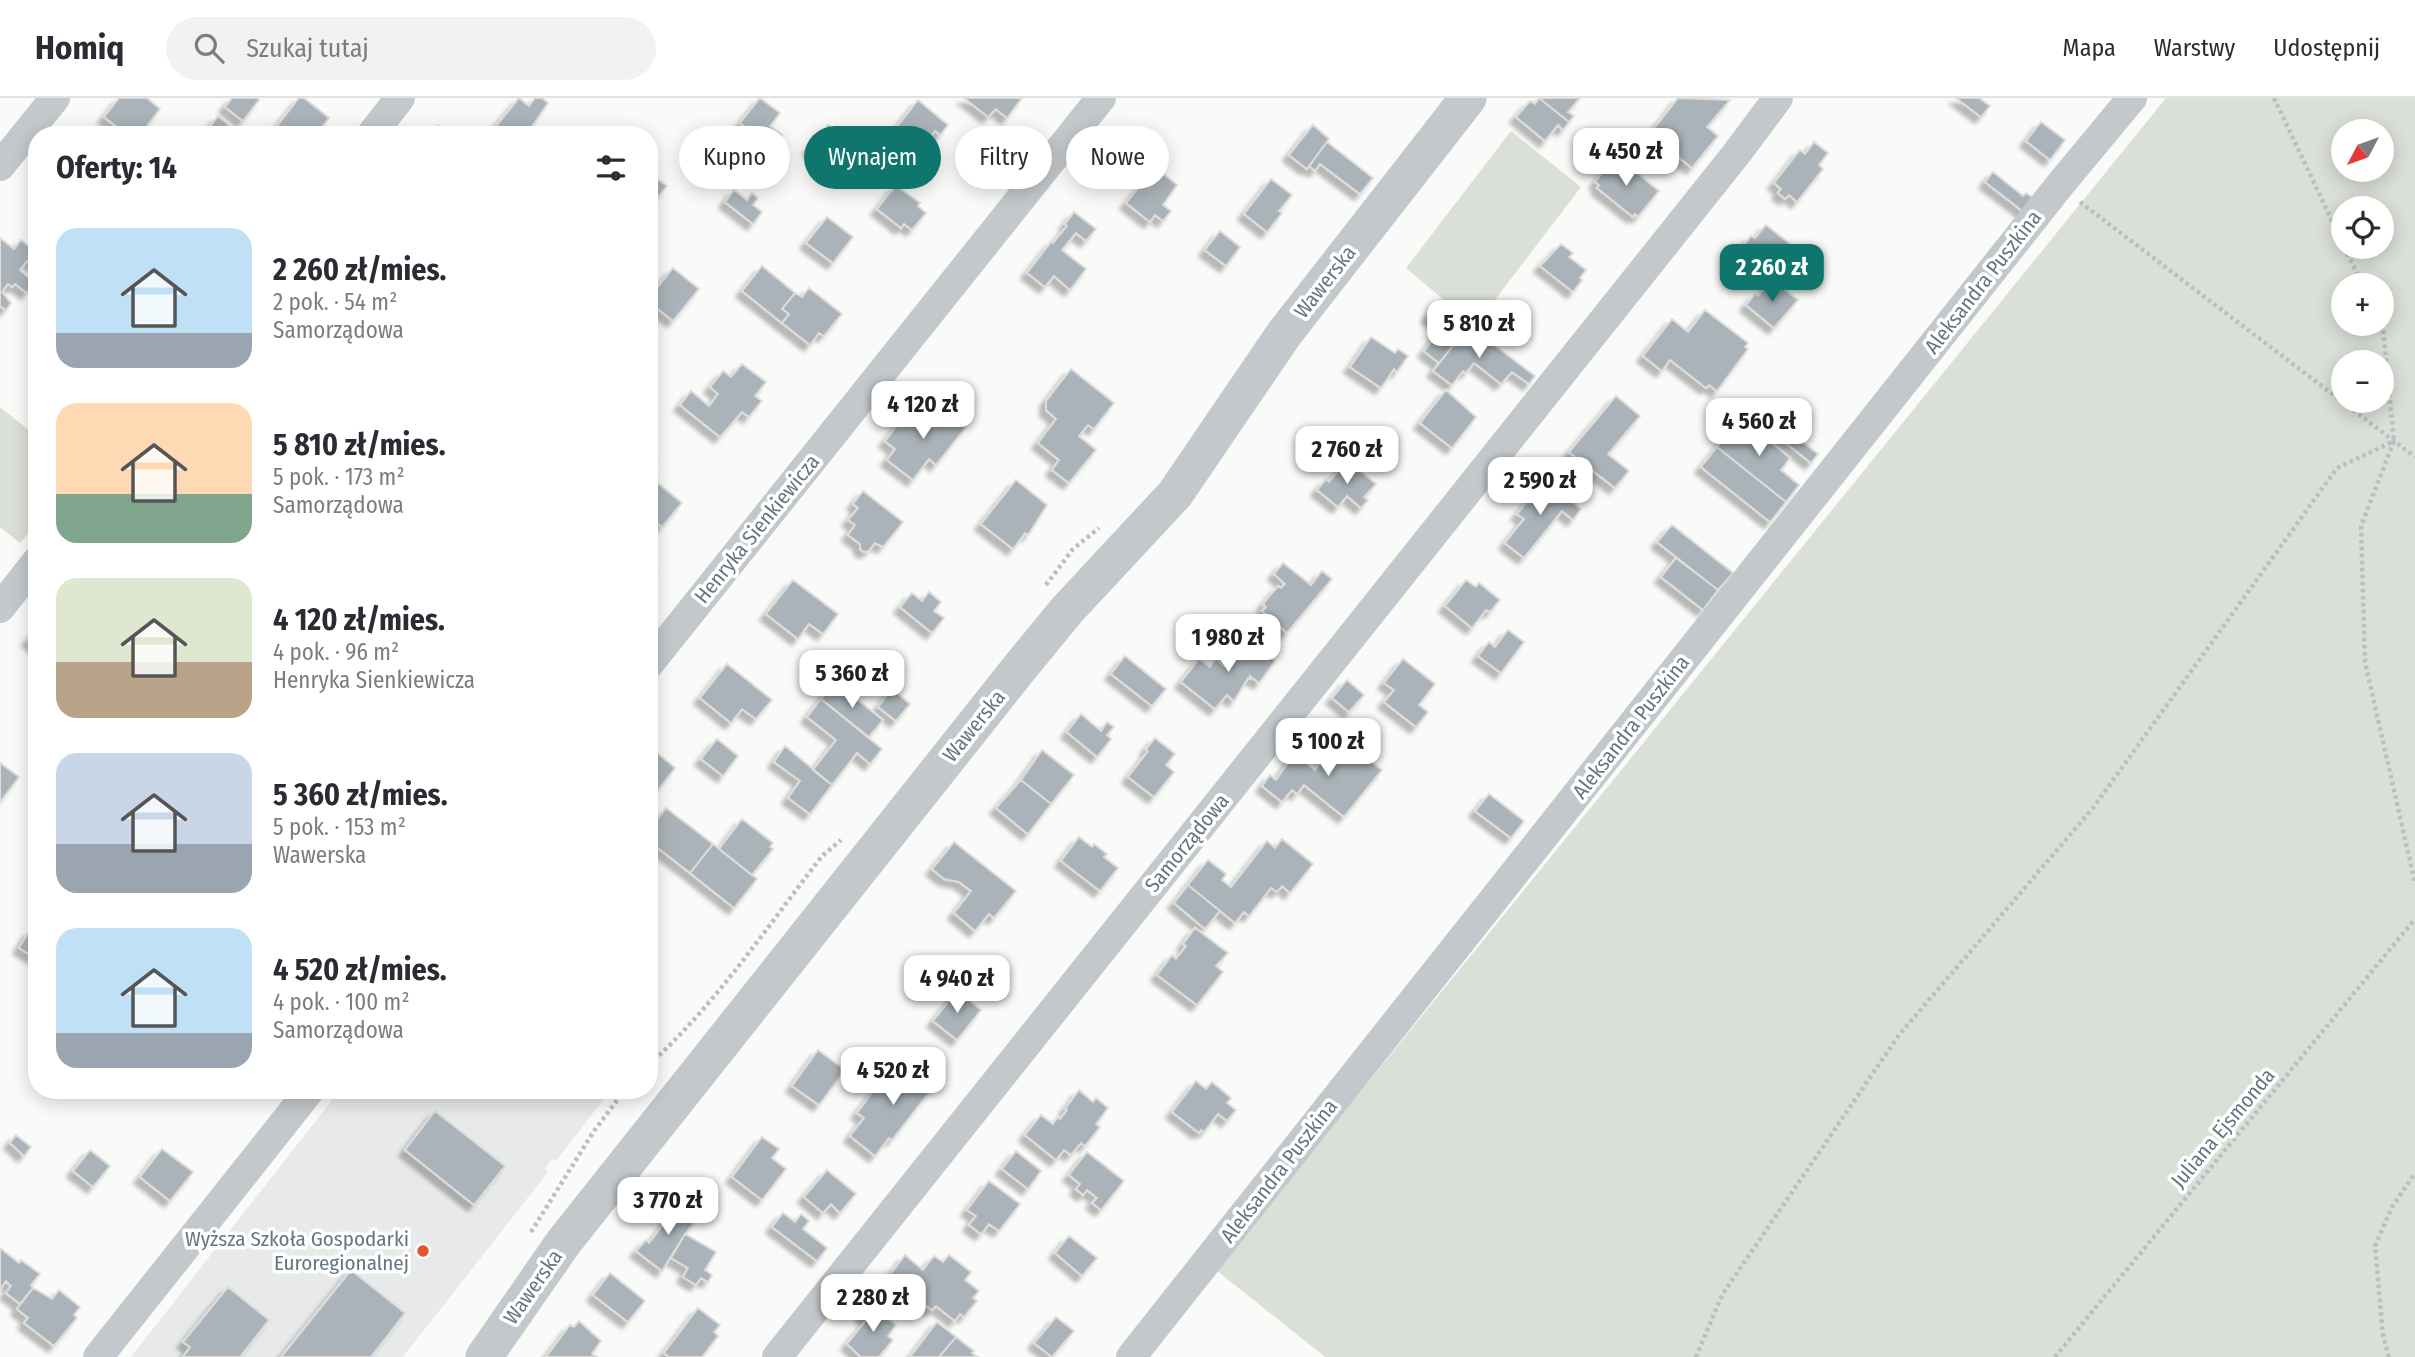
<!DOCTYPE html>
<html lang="pl">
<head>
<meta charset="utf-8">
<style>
  :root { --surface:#fff; --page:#f2f2f3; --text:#2b2b33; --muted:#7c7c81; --line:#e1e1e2; --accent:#0f766e }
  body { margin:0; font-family:"Fira Sans Condensed",sans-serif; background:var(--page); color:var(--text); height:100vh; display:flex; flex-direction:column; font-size:26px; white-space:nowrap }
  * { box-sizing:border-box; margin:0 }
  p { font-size:23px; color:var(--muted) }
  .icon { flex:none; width:38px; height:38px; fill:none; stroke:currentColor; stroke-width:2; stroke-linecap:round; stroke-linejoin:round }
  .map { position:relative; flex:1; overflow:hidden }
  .panel { position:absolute; left:28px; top:28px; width:630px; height:973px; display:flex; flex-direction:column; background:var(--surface); border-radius:28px; box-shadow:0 4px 18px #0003 }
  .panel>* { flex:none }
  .banner { position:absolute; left:679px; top:28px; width:665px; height:63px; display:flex; gap:14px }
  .needle { width:46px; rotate:229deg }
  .tools { position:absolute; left:2331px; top:21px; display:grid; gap:14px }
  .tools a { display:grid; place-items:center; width:63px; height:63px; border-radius:50%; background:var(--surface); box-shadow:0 4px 18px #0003; font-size:35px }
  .price { position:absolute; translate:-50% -60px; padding:0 16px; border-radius:14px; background:#fff; color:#222; font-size:23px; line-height:46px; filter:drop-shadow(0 2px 4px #0008) }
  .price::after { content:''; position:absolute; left:50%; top:42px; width:21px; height:16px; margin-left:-10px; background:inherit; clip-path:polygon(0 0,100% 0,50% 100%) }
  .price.active { background:var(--accent); color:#fff }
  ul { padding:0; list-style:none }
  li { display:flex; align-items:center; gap:21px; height:175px; padding:0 28px }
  li span { display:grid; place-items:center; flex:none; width:196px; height:140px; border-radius:21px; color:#555 }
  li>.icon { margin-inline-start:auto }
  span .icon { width:84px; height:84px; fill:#fffc; stroke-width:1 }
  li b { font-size:30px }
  h2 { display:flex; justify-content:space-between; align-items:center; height:84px; padding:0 28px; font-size:30px }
  .pill { padding:0 24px; border-radius:32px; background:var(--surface); box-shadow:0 4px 18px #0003; font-size:24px; line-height:63px }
  .pill.active { background:var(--accent); color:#fff }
  header { display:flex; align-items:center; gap:42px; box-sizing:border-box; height:98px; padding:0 35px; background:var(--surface); border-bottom:2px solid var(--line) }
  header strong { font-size:33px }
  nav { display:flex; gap:38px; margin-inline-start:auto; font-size:24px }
  .search { width:490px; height:63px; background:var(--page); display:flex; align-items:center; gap:18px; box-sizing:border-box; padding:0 24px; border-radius:38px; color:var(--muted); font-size:26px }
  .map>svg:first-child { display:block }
  .built { fill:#e8e9e9 }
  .green { fill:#dadfd7; fill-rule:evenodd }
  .building { fill:#aab3b9; stroke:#dcdcda; stroke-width:2; filter:url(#shadow) }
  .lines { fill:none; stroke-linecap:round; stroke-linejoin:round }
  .path { stroke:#bbbfc2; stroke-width:4.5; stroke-dasharray:3.5 3.5; stroke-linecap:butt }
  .minor { stroke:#c3c8cc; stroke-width:30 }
  .tertiary { stroke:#c3c8cc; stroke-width:37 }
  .poi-dot { fill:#e4572e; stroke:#fff; stroke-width:2.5 }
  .labels { text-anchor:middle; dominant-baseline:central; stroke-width:7; stroke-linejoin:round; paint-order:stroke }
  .street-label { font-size:21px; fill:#657683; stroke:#fff }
  .poi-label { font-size:21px; fill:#657683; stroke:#fff; text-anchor:end }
</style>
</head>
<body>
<header>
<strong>Homiq</strong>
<div class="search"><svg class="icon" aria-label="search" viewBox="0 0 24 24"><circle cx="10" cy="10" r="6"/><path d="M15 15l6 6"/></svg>Szukaj tutaj</div>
<nav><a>Mapa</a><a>Warstwy</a><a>Udostępnij</a></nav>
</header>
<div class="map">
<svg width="2415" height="1259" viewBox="0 0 2415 1259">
  <defs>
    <filter id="shadow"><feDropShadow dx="-6" dy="6" stdDeviation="2" flood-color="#0004"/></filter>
  </defs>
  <rect width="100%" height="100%" fill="#fafaf8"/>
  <path class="built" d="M340 992H601L607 997 556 1063 552 1061 545 1071 548 1074 403 1259H131Z"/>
  <path class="green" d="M2166 0H2415V1259H1325L1216 1172ZM2343 33H2382V72H2343ZM2343 110H2382V149H2343ZM2343 187H2382V226H2343ZM2343 264H2382V303H2343Z
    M1511 33 1581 89 1475 228 1406 170Z
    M0 309 37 339V425L20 445 0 429Z"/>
  <path class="building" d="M119 0H147L160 11 140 37H127L104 19Z
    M232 0H257L259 2 243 23 225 9Z
    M299 0H304L329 20 316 37H288L277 28Z
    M519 0 529 8 535 0H542L548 5 526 37H508L497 27Z
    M760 0 780 15 770 28 782 37 772 50 740 25Z
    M964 0H1022L1007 20 996 11 988 19Z
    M1539 0H1580L1568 14 1574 18 1569 24Z
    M1539 0 1569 24 1563 32 1558 27 1545 43 1516 19 1530 3 1535 6Z
    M1678 0 1730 2 1707 29 1718 38 1692 70 1650 36Z
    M1956 0H1979L1990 8 1981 19Z
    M918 2 948 27 940 37 935 33 922 50 910 41 907 45 893 34Z
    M218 18 229 27 222 37H212L207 33Z
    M2041 24 2065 42 2050 62 2026 43Z
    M828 27 851 45 832 69 809 51Z
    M1313 27 1329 41 1307 71 1289 57Z
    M439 28 451 37H432Z
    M1327 44 1373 80 1360 96 1320 66 1315 73 1309 68Z
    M1814 44 1828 55 1819 67 1823 71 1797 104 1789 97 1785 101 1778 95 1781 91 1774 85 1800 52 1805 56Z
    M1616 58 1659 93 1638 119 1635 116 1633 119 1597 90 1599 87 1595 84Z
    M1160 73 1177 87 1163 107 1171 113 1163 123 1155 117 1150 124 1126 105 1147 79 1152 83Z
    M1993 74 2023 98 2026 95 2036 102 2025 115 1985 84Z
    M649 75 667 88 649 110Z
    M1271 81 1292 97 1279 113 1282 115 1267 134 1244 116Z
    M896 87 920 105 918 108 926 115 912 132 904 126 901 130 877 111Z
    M734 92 747 102 752 95 758 100 753 107 762 114 753 126 725 104Z
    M1074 114 1096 131 1086 143 1076 135 1062 152 1086 171 1070 192 1054 178 1045 189 1027 175 1051 144 1053 145 1067 128 1065 126Z
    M827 119 853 139 833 165 806 145Z
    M1766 127 1789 145 1778 160 1775 157 1762 174 1738 155 1751 138 1755 140Z
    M1220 133 1240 149 1226 168 1205 152Z
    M0 140 14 151 21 142 37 154V170L27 163 20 172 35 185 27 195 15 186 12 189 8 186 2 194 11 205 6 212 0 208Z
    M1561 146 1573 155 1569 159 1586 172 1580 180 1582 182 1573 194 1540 168Z
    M762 168 795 195 782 211 789 216 782 225 742 193Z
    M673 170 699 191 673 223 649 204V200Z
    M1772 182 1798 202 1774 230 1746 207 1755 196 1758 198Z
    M809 190 842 216 824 238 819 235 810 247 782 225 789 216 782 211 795 195 802 199Z
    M1440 202 1470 226 1439 265 1424 253 1442 230 1427 218Z
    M1705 212 1748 245 1745 249 1748 251 1717 293 1709 287 1706 290 1670 262 1662 273 1643 258 1672 221 1688 234Z
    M1469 228 1535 278 1529 286 1512 274 1501 286 1474 265 1466 275 1463 273 1452 287 1433 273Z
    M1371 239 1395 255 1398 251 1408 258 1397 274 1394 271 1381 290 1350 269Z
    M742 266 766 284 755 298 762 303 749 319 742 314 720 339 680 307 691 293 709 308 718 296 710 289 723 273 731 279Z
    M1071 271 1114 305 1094 331 1088 327 1079 338 1096 352 1069 385 1052 372 1059 362 1038 345 1056 321 1046 312V303Z
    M1446 292 1476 319 1452 350 1420 325Z
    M1616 298 1640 318 1608 356 1629 373 1615 390 1569 354Z
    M1754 305 1818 356 1811 365 1747 314Z
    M941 309 966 329 936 367 929 361 913 382 887 362 895 351 885 343 905 318 916 326 924 315 932 321Z
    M1742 320 1790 360 1781 372 1799 387 1786 404 1717 349Z
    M1717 349 1786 404 1770 424 1701 369Z
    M649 357 658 364 651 372 658 377 654 382 682 405 662 429 649 419Z
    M1347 362 1376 386 1364 399 1368 402 1361 410 1347 398 1338 409 1317 392 1326 381 1329 384Z
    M1016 382 1047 407 1028 437 1025 435 1013 451 981 426Z
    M1545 382 1581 411 1573 422 1562 413 1524 460 1505 445 1524 421 1517 416Z
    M863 393 903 424 883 449 875 445 869 453 864 454 860 451V446L848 437 855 427 848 422 858 410 853 406Z
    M1672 427 1733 475 1718 492 1657 444Z
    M1676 460 1718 492 1703 512 1661 479Z
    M649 465 658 472 649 483Z
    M1283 465 1311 487 1322 473 1332 481 1287 535 1262 513 1266 509 1263 506 1278 488 1281 490 1285 486 1274 476Z
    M793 482 838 516 823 536 809 526 798 541 766 516Z
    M1466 482 1476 489 1479 485 1500 502 1490 514 1486 512 1472 530 1445 508Z
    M929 494 941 504 934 513 944 520 932 535 900 509 912 495 922 503Z
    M37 531V550L28 542Z
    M1508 532 1524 544 1501 575 1478 558 1489 544 1495 549Z
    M1246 540 1275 563 1259 585 1250 578V581L1248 580 1234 603 1227 597 1215 611 1181 584 1199 561 1210 569 1216 561 1224 568Z
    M1125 558 1166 591 1152 608 1111 576Z
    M1403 561 1435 586 1419 607 1428 614 1416 629 1384 604 1394 592 1384 585Z
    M727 566 772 602 756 621 742 611 731 625 700 600Z
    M1347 582 1364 597 1349 614 1332 600Z
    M835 584 883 622 869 639 821 601Z
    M892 591 910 606 896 623 878 609Z
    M821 601 882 651 870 666 857 655 832 687 813 672 836 642 807 619Z
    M1081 616 1101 633 1107 624 1114 629 1107 637 1111 641 1097 659 1067 634Z
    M1155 640 1175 656 1166 667 1174 674 1154 699 1128 679 1148 653 1146 651Z
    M1340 640 1382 672 1344 719 1304 687 1297 696 1292 692 1282 704 1262 688 1270 677 1276 682 1294 656 1315 672Z
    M717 641 738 658 723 678 701 661Z
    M649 648 675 670 654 697 649 693Z
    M785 648 832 687 810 716 788 700 800 683 774 664Z
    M1042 652 1074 677 1051 706 1021 682Z
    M0 665 19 679 0 704Z
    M1021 682 1051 706 1028 736 996 710Z
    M1489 696 1524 723 1511 740 1475 713Z
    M666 710 713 746 690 775 649 743V731Z
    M742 721 773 745 770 749 773 751 752 777 719 751Z
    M1079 739 1092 749 1094 746 1107 756 1104 759 1118 770 1100 793 1061 763Z
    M1282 741 1313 766 1290 795 1282 788 1277 794 1271 790 1249 818 1244 814 1235 825 1188 787 1208 762 1226 776 1222 782 1231 789 1267 743 1275 750Z
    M954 744 1016 793 994 820 989 816 975 833 954 815 971 793 959 784 944 781 932 771Z
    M713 746 757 781 734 810 690 775Z
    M1188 787 1220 813 1205 831 1174 805Z
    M1195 830 1228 855 1216 868 1223 874 1197 907 1157 877 1172 857 1176 861 1186 848 1183 846Z
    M30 832 37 836V861L19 850Z
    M957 893 981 912 957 942 933 923Z
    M818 952 845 972 819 1007 792 988Z
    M918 961 941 979 892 1042 889 1040 875 1058 850 1038 864 1020 857 1015 885 977 898 987Z
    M1196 983 1206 991 1212 984 1231 1000 1227 1005 1236 1012 1227 1023 1218 1016 1204 1034 1201 1032 1199 1035 1172 1014Z
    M1079 992 1093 1004 1096 1000 1108 1010 1096 1026 1100 1029 1085 1048 1081 1045 1071 1057 1064 1052 1056 1062 1025 1037 1041 1017 1053 1026 1058 1019 1060 1021 1067 1012 1065 1011Z
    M435 1013 505 1068 474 1107 405 1052Z
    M16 1037 31 1049 24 1058 10 1045Z
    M762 1039 779 1051 772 1060 786 1071 762 1102 732 1079Z
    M162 1051 193 1074 170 1103 140 1079Z
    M90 1052 110 1068 93 1089 73 1073Z
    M1016 1053 1041 1073 1028 1091 1002 1071Z
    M1087 1054 1124 1083 1101 1112 1092 1105 1097 1100 1087 1092 1083 1097 1076 1091 1080 1086 1069 1077Z
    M827 1072 856 1096 840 1115 831 1106 823 1115 804 1099Z
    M989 1083 1020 1106 999 1133 989 1126 981 1136 969 1127 976 1118 967 1112Z
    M681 1104 699 1118 685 1136 662 1173 636 1153 646 1142 649 1145Z
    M783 1115 795 1124 801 1116 809 1123 803 1131 827 1150 817 1163 772 1129Z
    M685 1136 716 1154 705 1172 712 1177 708 1184 701 1180 696 1187 683 1179 688 1170 671 1160Z
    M1069 1138 1097 1160 1082 1178 1055 1155Z
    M0 1150 19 1165 21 1162 40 1176 31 1187 33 1190 20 1206 6 1195 11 1188 6 1183 0 1191Z
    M905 1157 923 1172 934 1158 943 1164 949 1157 971 1174 965 1182 979 1193 973 1200 977 1203 964 1219 960 1216 955 1223 936 1208 932 1212 917 1201 921 1196 912 1190 909 1194 889 1178Z
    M351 1172 405 1215 371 1259H281Z
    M610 1175 645 1203 628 1224 593 1197Z
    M228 1189 269 1222 240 1259H183L190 1249 183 1244Z
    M33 1190 52 1201 59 1192 80 1209 74 1217 77 1220 54 1248 24 1225 28 1220 17 1211Z
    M870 1206 896 1227 888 1238 893 1242 879 1259H861L847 1246 867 1221 861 1218Z
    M698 1210 720 1227 714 1234 718 1238 702 1259H669L664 1255Z
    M1056 1219 1074 1233 1052 1259 1034 1245Z
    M579 1223 601 1243 592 1256 597 1259H546L570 1227 574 1229Z
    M937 1224 956 1239 939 1259H910Z
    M956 1239 974 1253 972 1255 978 1259H939Z"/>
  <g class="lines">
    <path class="path" d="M2274 0 2343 146
      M2080 104 2415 359
      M2344 149 2363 187
      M2381 226 2383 231 2394 343
      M1046 487 1073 451 1099 430
      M649 967C716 906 767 829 822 758L841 742
      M531 1134 594 1033 625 992
      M1696 1259 1722 1197 1899 937 2093 710 2337 370 2394 343 2361 428 2365 564 2415 785
      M2055 1259 2415 821
      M2389 1259 2383 1237 2375 1148 2392 1109 2415 1075"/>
    <path class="minor" d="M371 37 400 0
      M0 68 55 0
      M0 510 37 463
      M649 566 1101 0
      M98 1259 310 992
      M777 1259 1737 55 1778 0
      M1131 1259 2059 88 2132 0"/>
    <path class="tertiary" d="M484 1259 563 1145 1017 573 1067 512 1175 396 1284 236 1468 0"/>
  </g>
  <circle class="poi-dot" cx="423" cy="1153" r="7"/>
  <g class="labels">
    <g class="street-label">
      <text transform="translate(1325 184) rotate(-52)">Wawerska</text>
      <text transform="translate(1983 184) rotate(-52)">Aleksandra Puszkina</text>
      <text transform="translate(757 431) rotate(-51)">Henryka Sienkiewicza</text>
      <text transform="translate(974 628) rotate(-51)">Wawerska</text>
      <text transform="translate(1631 629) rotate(-52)">Aleksandra Puszkina</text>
      <text transform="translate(1187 745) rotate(-51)">Samorządowa</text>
      <text transform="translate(2223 1030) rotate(-50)">Juliana Ejsmonda</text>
      <text transform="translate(1279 1073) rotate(-52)">Aleksandra Puszkina</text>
      <text transform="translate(533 1189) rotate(-55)">Wawerska</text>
    </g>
    <g class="poi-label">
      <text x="409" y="1141">Wyższa Szkoła Gospodarki<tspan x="409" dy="24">Euroregionalnej</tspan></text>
    </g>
  </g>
</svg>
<div class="tools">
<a><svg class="needle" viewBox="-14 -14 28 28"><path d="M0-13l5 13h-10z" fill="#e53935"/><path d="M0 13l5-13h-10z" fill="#7c7c81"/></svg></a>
<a><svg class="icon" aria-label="locate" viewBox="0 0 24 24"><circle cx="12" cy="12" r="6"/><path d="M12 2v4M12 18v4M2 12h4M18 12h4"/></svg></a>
<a>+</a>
<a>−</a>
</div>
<b class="price" style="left:1626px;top:90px">4 450 zł</b>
<b class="price active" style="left:1772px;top:206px">2 260 zł</b>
<b class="price" style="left:1479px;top:262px">5 810 zł</b>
<b class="price" style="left:923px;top:343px">4 120 zł</b>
<b class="price" style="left:1759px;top:360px">4 560 zł</b>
<b class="price" style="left:1347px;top:388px">2 760 zł</b>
<b class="price" style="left:1540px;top:419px">2 590 zł</b>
<b class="price" style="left:1228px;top:576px">1 980 zł</b>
<b class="price" style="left:852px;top:612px">5 360 zł</b>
<b class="price" style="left:1328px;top:680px">5 100 zł</b>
<b class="price" style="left:957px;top:917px">4 940 zł</b>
<b class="price" style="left:893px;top:1009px">4 520 zł</b>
<b class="price" style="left:668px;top:1139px">3 770 zł</b>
<b class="price" style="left:873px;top:1236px">2 280 zł</b>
<div class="banner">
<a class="pill">Kupno</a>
<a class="pill active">Wynajem</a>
<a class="pill">Filtry</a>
<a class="pill">Nowe</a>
</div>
<section class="panel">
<h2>Oferty: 14<svg class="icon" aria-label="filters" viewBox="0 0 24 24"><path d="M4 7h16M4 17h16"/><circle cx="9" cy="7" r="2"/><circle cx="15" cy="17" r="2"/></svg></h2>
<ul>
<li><span style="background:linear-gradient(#bfe0f5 75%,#9aa5b1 0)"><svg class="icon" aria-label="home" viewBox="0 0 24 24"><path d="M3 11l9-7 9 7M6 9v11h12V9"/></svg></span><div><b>2 260 zł/mies.</b><p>2 pok. · 54 m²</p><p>Samorządowa</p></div></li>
<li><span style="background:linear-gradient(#ffd9b3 65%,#7fa58c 0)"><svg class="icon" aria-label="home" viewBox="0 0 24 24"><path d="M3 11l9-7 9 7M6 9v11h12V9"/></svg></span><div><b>5 810 zł/mies.</b><p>5 pok. · 173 m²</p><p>Samorządowa</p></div></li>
<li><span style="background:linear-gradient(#dfe7d0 60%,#b9a48a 0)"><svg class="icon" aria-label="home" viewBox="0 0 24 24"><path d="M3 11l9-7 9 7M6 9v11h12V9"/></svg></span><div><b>4 120 zł/mies.</b><p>4 pok. · 96 m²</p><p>Henryka Sienkiewicza</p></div></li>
<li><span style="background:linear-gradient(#c9d6e8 65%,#9aa5b1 0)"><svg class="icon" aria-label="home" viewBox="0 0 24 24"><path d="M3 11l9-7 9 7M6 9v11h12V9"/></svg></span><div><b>5 360 zł/mies.</b><p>5 pok. · 153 m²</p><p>Wawerska</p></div></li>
<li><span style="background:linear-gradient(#bfe0f5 75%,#9aa5b1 0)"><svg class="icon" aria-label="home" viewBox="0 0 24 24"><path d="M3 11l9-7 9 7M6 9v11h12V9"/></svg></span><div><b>4 520 zł/mies.</b><p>4 pok. · 100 m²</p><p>Samorządowa</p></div></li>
</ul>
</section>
</div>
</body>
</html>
